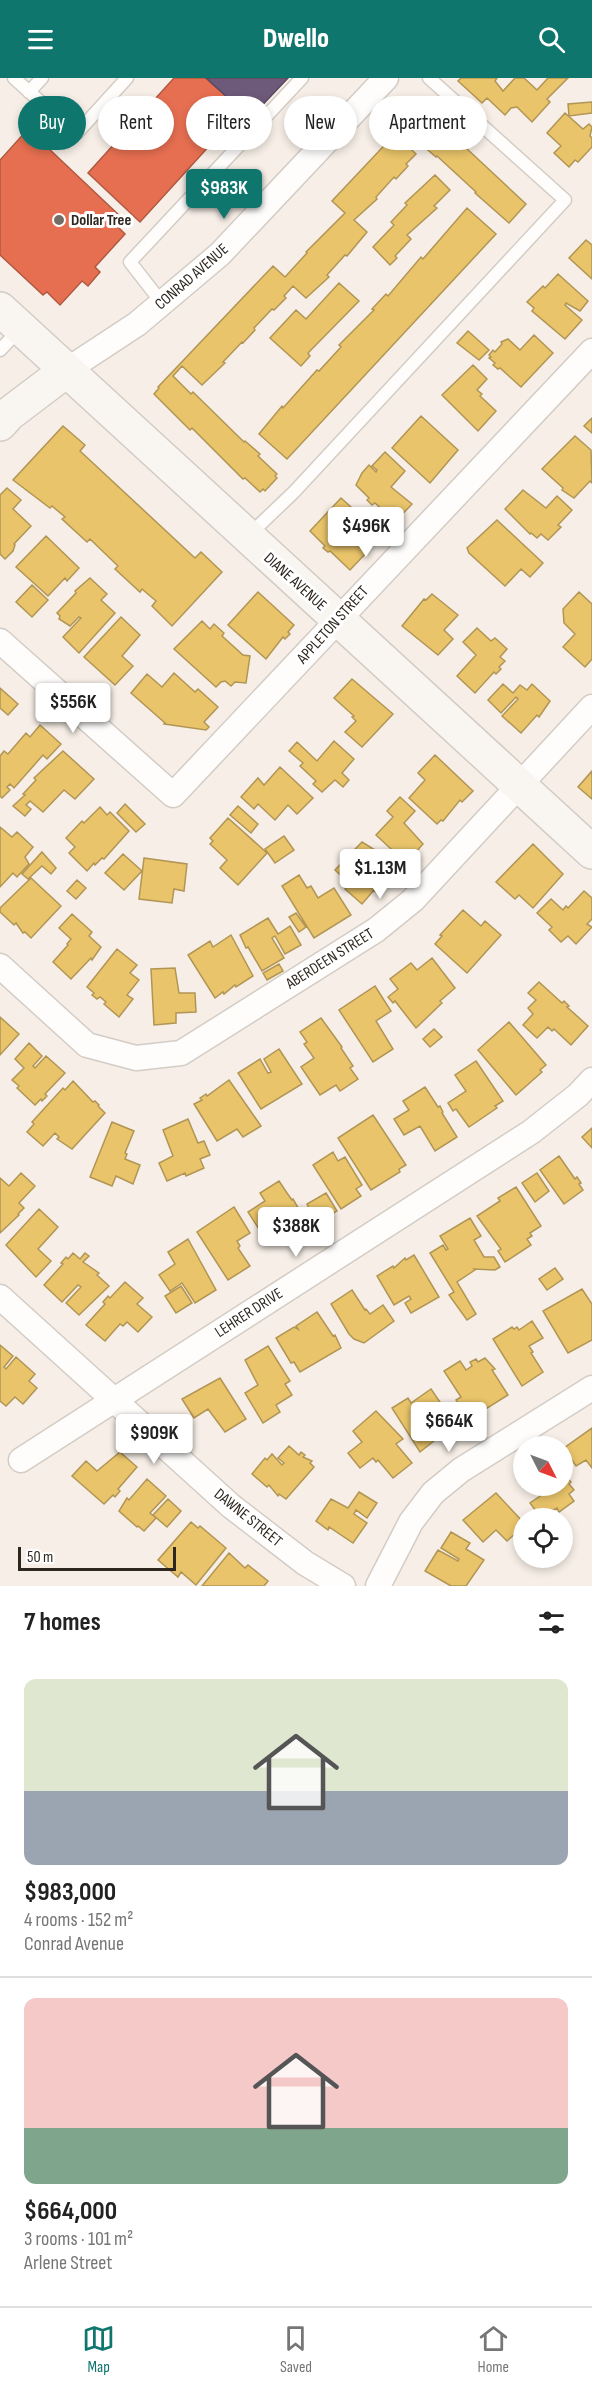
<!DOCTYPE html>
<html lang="en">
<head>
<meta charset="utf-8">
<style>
  :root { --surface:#fff; --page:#f2f2f2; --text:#222; --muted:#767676; --line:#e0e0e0; --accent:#0f766e }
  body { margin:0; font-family:"Sofia Sans Condensed",sans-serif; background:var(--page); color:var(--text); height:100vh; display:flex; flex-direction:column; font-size:22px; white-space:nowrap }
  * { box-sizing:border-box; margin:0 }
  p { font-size:20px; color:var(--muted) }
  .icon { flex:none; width:33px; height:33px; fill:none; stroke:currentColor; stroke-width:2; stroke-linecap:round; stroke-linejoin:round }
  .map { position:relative; height:1508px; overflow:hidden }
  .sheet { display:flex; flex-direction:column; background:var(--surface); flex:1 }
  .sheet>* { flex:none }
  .banner { position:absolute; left:18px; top:18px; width:556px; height:54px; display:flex; gap:12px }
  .needle { width:39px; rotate:132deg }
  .tools { position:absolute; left:513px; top:1358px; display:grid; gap:12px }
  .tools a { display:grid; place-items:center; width:60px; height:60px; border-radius:50%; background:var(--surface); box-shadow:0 3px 9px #0003; font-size:30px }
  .scale { position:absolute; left:18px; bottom:15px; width:158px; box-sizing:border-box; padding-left:6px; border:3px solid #2e2720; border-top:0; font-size:16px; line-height:21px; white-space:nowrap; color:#2e2720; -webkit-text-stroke:4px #fff; paint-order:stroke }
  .price { position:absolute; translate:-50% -51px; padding:0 14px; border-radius:6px; background:#fff; color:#222; font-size:20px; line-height:39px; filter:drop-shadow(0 2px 3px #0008) }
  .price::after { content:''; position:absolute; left:50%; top:36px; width:18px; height:14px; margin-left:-9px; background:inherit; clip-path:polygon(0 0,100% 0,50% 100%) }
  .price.active { background:var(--accent); color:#fff }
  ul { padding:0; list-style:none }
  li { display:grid; align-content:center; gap:12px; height:318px; padding:0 24px }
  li+li { border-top:2px solid var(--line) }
  li span { display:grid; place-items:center; height:186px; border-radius:12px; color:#555 }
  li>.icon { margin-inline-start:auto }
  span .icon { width:108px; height:108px; fill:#fffc; stroke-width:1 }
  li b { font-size:26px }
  h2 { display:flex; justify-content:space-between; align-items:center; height:72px; padding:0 24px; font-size:26px }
  .chip { padding:0 21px; border-radius:27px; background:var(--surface); box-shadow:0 3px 9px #0003; font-size:21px; line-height:54px }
  .chip.active { background:var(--accent); color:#fff }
  header { display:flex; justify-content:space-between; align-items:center; height:78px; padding:0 24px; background:var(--accent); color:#fff; font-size:27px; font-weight:800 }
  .tabs { display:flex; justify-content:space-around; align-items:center; height:84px; border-top:2px solid var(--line); background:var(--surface); font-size:16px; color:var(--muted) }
  .tabs a { display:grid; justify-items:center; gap:3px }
  .tabs .active { color:var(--accent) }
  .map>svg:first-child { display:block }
  .homes { fill:#e9c46a; stroke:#b19554; stroke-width:1.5 }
  .shops { fill:#e76f51; stroke:#b05942; stroke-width:1.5 }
  .offices { fill:#6d597a; stroke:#5a4a5f; stroke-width:1.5 }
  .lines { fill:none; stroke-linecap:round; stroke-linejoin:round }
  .lane-casing { stroke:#d3ccc5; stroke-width:15 }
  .street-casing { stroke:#d3ccc5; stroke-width:27 }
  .secondary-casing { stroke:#d3ccc5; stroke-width:36 }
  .lane { stroke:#fefdfb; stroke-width:12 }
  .street { stroke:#fefdfb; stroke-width:24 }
  .secondary { stroke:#f9f5f1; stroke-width:33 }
  .poi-dot { fill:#746d66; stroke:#fff; stroke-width:2 }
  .labels { text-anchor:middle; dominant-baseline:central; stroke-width:6; stroke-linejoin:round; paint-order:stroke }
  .poi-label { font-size:16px; font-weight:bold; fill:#2e2720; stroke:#fff; text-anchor:start }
  .street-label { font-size:16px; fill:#2e2720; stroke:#fff }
</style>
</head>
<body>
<header><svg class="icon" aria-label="menu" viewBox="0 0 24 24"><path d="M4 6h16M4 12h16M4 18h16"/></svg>Dwello<svg class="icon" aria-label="search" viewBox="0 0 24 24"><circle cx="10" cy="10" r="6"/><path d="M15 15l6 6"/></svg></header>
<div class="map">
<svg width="592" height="1508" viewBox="0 0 592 1508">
  <rect width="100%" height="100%" fill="#f7efe7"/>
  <path class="homes" d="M461 0H497L495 3 503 13 515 0H524L537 12 548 0H568L547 21 550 24 532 44 517 29 511 30 505 37 487 20 482 25 458 3Z
    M592 24V35L569 38 568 26Z
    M421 28 526 126 509 145 475 115 476 114 437 78 436 79 422 67 423 65 409 51 407 53 402 48Z
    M565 35 583 51 589 46 592 49 590 58 592 60V69L578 84 575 82 569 89 554 75 561 68 547 55Z
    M395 56 416 76 406 86 408 88 396 101 394 99 376 119 377 121 354 142 367 154 347 178 345 177 327 197 329 199 306 220 293 208 284 218 286 220 274 232 272 231 254 250 255 252 243 265 242 264 223 284 225 285 202 307 182 288 173 298 191 316 193 314 244 364 245 363 260 376 258 378 277 396 275 398 277 400 265 413 263 411 260 414 245 400 243 401 192 350 190 352 154 316 159 310 158 309 273 188 285 199 307 175 306 174 345 135 332 123Z
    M435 97 450 112 434 128 437 130 407 157 411 161 395 178 397 180 390 187 373 169 394 147 391 144 407 127 405 125Z
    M467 130 496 156 287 381 259 356 282 328 283 330 317 292 319 293 341 269 339 267 374 232 372 231 386 216 388 218 421 179 423 181Z
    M586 162 592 167V201L569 180Z
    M558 196 588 223 580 233 566 225 565 227 582 242 565 261 532 233 534 230 527 224 543 208 545 210Z
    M339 205 359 223 308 275 310 278 301 288 270 260 296 232 306 241Z
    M468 253 489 272 479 282 457 265Z
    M534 257 553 275 521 309 500 290 498 291 493 287 495 285 489 280 491 279 489 277 493 272 495 274 502 266 501 264 508 261 520 272Z
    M473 287 487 301 477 312 482 316 480 318 496 333 478 353 442 317Z
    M421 338 458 372 430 405 392 370Z
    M592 340V355L584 348Z
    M63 348 85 367 80 373 195 480 201 474 222 494 172 548 152 528 156 523 142 511 140 514 115 491 118 488 90 461 87 464 62 441 65 439 52 428 50 430 13 402Z
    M575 358 591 372 592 405 590 403 574 420 562 412 563 410 542 391Z
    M385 374 405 393 391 409 412 426 395 444 375 425 372 427 367 422 369 420 356 407 362 395 369 387 376 394 377 392 372 388Z
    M7 410 21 422 13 431 31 448 14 466 15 467 13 473 5 481 0 476V417Z
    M523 412 546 430 557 418 572 432 558 447 561 449 548 462 541 456 537 460 531 455 530 456 505 431Z
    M341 420 382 457 369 471 353 456 350 458 367 474 350 492 330 473 328 474 323 470 325 468 310 453Z
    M497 442 543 485 530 499 521 491 505 508 469 475 467 470Z
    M46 458 79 490 67 503 65 500 48 518 16 489Z
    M90 500 107 516 101 522 115 535 79 575 63 559 81 540 79 539 70 548 59 541 60 538 57 535 76 515 75 513Z
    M32 507 48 522 32 539 16 524Z
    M258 514 294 547 288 554 290 556 285 561 283 559 266 581 228 547Z
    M579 514 592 526V581L585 589 563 569 575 556 564 545 563 531Z
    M432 516 458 537 444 552 453 561 438 577 402 548 424 521 426 522Z
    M121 539 140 557 122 578 133 588 115 607 84 579Z
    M202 543 210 551 214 546 224 555 222 558 243 577 250 578 246 605 235 604 231 608 225 603 221 604 216 609 174 571Z
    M477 550 491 563 495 560 507 571 500 579 505 583 499 589 501 591 496 596 494 594 475 615 457 598 476 577 463 564Z
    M174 595 195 614 198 611 218 629 204 644 209 649 206 652 164 646 165 645 131 615 147 596 162 609Z
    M352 601 393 636 362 669 345 654 356 643 352 639 354 638 334 620Z
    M503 606 513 615 520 607 527 612 532 606 550 623 539 639 537 637 521 655 502 638 518 621 516 619 501 635 488 622Z
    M0 610 18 626 8 637 0 630Z
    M40 647 61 666 47 681 43 677 14 710 10 706 7 709 10 712 2 720 0 718V678L4 673 8 676 26 655 30 659Z
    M334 663 354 681 342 695 349 702 343 709 335 702 322 714 313 706 316 703 300 688 303 685 289 673 297 664 317 683Z
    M63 673 94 701 75 721 64 712 43 734 30 723 26 727 31 731 25 738 13 728 25 717 23 716 36 702 34 700Z
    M435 677 473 713 462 724 460 722 443 743 441 742 437 746 409 720 425 702 418 695Z
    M280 689 313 720 297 736 288 727 275 742 258 726 254 731 241 719 258 700 264 707Z
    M592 693V721L578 709Z
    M400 719 415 733 404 745 423 766 406 785 376 757 393 739 387 733Z
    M125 726 145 746 136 754 117 735Z
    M238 728 258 746 251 755 230 737Z
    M100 729 107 737 110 734 129 753 104 781 102 780 95 787 94 785 87 793 69 775 75 769 66 760 82 743 84 745Z
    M228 740 267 775 238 807 220 790 227 782 210 766 213 763 210 760Z
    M0 749 12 759 17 754 33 769 25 779 29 786 17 799 13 795 0 809Z
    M284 758 294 772 275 785 265 771Z
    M362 764 375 772 374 774 395 793 377 815 374 812 362 826 345 811 350 806 335 792Z
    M533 766 563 796 533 830 519 817 515 821 496 804Z
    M42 774 56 790 51 796 42 788 28 801 22 796Z
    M123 776 142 793 124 812 105 795Z
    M144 780 187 786 184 813 174 811 172 825 139 821Z
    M299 797 307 810 311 808 318 820 334 810 351 837 314 860 282 808Z
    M31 800 61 828 31 860 25 854 23 855 16 845 14 847 0 834V830Z
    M77 802 86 810 76 821 67 813Z
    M584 813 592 820V841L587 846 592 849 576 866 568 858 561 864 549 852 552 849 537 835 551 821 563 832 566 828 568 830Z
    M463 832 481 848 485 843 501 857 467 895 435 866 442 858 440 857Z
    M296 835 306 849 299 854 289 839Z
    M72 836 92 854 89 858 101 869 92 882 91 880 71 901 53 884 68 867 67 866 71 861 59 850Z
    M268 840 278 856 290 848 301 867 285 876 275 858 272 860 284 880 262 893 248 869 246 870 240 857Z
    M231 857 253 898 236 909 235 907 224 916 223 914 215 920 188 877 210 863 213 869Z
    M117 871 137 887 130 895 139 902 127 917 133 921 119 939 104 926 106 924 100 919 97 921 92 917 94 915 87 909Z
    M432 880 455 910 440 923 442 925 416 950 395 923 393 925 388 919 398 911 390 901 411 885 417 892Z
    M279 886 283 893 267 902 263 895Z
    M175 890 179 915H195L196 934 176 935V945L154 947 151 891Z
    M539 904 562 925 564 923 569 928 567 929 588 948 571 967 554 951 552 953 548 949 537 960 523 947 533 936 528 930 536 922 528 915Z
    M375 908 391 933 376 943 393 971 373 984 339 932Z
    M0 939 19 956 0 977Z
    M321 940 342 969 341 970 353 988 350 990 358 1001 340 1013 336 1007 320 1017 301 989 314 980 304 966 307 964 300 954Z
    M509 944 546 987 540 992 542 994 516 1017 478 972Z
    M434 951 442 959 430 969 423 961Z
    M29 965 42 978 33 988 35 990 46 978 65 995 45 1016 47 1018 42 1023 41 1021 35 1027 17 1010 19 1008 12 1002 24 990 15 981Z
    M279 971 302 1006 261 1031 238 995 260 981 268 995 271 994 264 981Z
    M476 983 503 1023 495 1028 497 1030 469 1049 456 1031 453 1033 448 1025 466 1013 455 997Z
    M229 1002 261 1048 243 1059 237 1051 217 1063 194 1026 202 1022 200 1020 206 1016 207 1018Z
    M73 1003 93 1024 95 1023 99 1027 98 1028 105 1035 72 1071 57 1061 59 1059 55 1055 43 1068 27 1054 34 1046 32 1044 63 1010 65 1012Z
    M425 1009 438 1029 440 1028 443 1034 442 1035 457 1059 435 1073 420 1048 404 1057 394 1041 409 1032 403 1023Z
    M373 1037 406 1087 399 1091 400 1094 371 1112 338 1060Z
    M188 1041 198 1065 204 1063 210 1077 200 1081 204 1090 186 1098 185 1095 167 1103 159 1085 173 1078 163 1052Z
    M112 1044 134 1053 125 1075 127 1076 125 1081 140 1087 133 1106 116 1098 112 1108 90 1099Z
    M592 1050V1070L582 1059Z
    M333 1074 338 1083 345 1079 362 1107 356 1111 361 1118 341 1131 313 1087Z
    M559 1078 575 1101 577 1099 581 1105 579 1106 583 1112 564 1126 540 1092Z
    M21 1095 35 1108 19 1125 24 1130 18 1136 19 1137 0 1155V1100L9 1108Z
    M537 1095 549 1113 535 1124 522 1105Z
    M279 1103 287 1115 292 1122 293 1121 311 1152 289 1165 277 1146 275 1147 272 1142 259 1151 248 1134 265 1123 260 1115Z
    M516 1109 541 1148 530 1155 532 1158 527 1161 531 1167 505 1184 498 1173 501 1171 477 1138 500 1123 498 1120Z
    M326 1115 337 1133 317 1145 307 1126Z
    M234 1129 250 1155 237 1163 240 1168 238 1170 250 1188 228 1202 197 1154Z
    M39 1131 58 1149 38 1171 51 1183 36 1199 6 1167Z
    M470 1140 481 1158 474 1162 484 1179H494L500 1189 495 1192 474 1191 475 1192 457 1204 476 1236 467 1242 449 1217 454 1214 430 1175 443 1167 446 1172 448 1171 440 1158Z
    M188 1161 216 1212 195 1225 182 1205 170 1213 159 1197 175 1186 168 1174Z
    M73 1175 80 1181 85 1175 89 1178 83 1184 99 1195 97 1197 109 1208 79 1237 66 1225 81 1209 78 1207 62 1224 44 1207 63 1186 61 1185 66 1179 68 1181Z
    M414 1177 439 1219 411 1235 405 1225 411 1221 409 1218 394 1227 377 1198 393 1188 394 1190 405 1180 406 1182Z
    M555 1190 563 1201 547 1212 539 1201Z
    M125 1204 143 1220 137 1226 152 1239 138 1254 127 1244 123 1248 120 1246 105 1263 86 1247 105 1226 103 1224 108 1218 110 1220Z
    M181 1208 192 1225 176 1235 165 1218Z
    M582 1211 592 1226V1262L568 1275 543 1233Z
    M352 1212 365 1232 366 1231 370 1236 383 1227 394 1243 364 1265 354 1261 349 1256 331 1226Z
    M317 1234 333 1258 335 1257 341 1270 300 1294 294 1284 291 1285 276 1260 294 1249 298 1251 296 1248Z
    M532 1243 543 1260 529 1268 533 1274 531 1275 543 1294 522 1308 493 1261 512 1249 514 1251 517 1249 519 1252Z
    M0 1267 13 1278 4 1289 6 1291 16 1279 35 1296 29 1303 37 1310 23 1326 15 1319 6 1328 0 1323Z
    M268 1268 290 1303 285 1306 292 1317 276 1327 280 1334 263 1345 245 1315 258 1307 245 1282Z
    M485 1280 495 1291 492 1292 508 1317 473 1339 472 1337 468 1340 456 1322 461 1319 444 1293 460 1283 466 1292 472 1288 470 1284 476 1281 478 1284Z
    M220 1300 246 1341 225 1354 208 1331 194 1340 182 1321Z
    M431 1311 455 1346 420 1374 392 1330 408 1320 411 1325Z
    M376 1333 403 1361 396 1366 412 1385 393 1400 378 1382 376 1384 373 1380 360 1390 348 1375 362 1364 353 1353Z
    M592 1350V1390L586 1382 576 1388 564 1370Z
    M289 1368 299 1377 301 1374 305 1377 303 1379 312 1383 310 1385 314 1389 286 1421 279 1416 278 1418 269 1407 267 1409 252 1396 265 1380 267 1382 272 1376 282 1387 284 1385 278 1380Z
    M120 1374 137 1389 118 1411 120 1413 115 1419 113 1417 104 1426 72 1398 86 1383 97 1393Z
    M562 1394 571 1404 569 1406 574 1412 569 1416 574 1423 559 1434 557 1430 541 1440 530 1425 546 1414 541 1407H562Z
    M147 1401 166 1418 150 1435 156 1440 144 1453 138 1448 137 1449 119 1433 127 1420 129 1422Z
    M359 1414 377 1425 367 1440 356 1432 354 1436 367 1445 353 1465 329 1449 328 1452 316 1443 331 1421 348 1430Z
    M496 1415 524 1445V1448L507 1463 496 1452 483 1464 463 1442Z
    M168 1421 181 1433 167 1449 153 1437Z
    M191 1444 198 1450 200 1448 226 1470 196 1507 181 1494 178 1499 158 1482Z
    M451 1454 470 1465 466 1471 484 1482 466 1508H451L425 1493 438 1472 458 1483 459 1481 441 1470Z
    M229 1475 245 1490 248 1487 268 1503 264 1508H202Z"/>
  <path class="shops" d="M174 0H206L242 32 140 144 88 95Z
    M28 51 121 139 115 146 125 156 95 189 100 194 88 208 82 203 60 227 47 214 43 217 0 177V82Z"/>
  <path class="offices" d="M206 0H288L250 40Z"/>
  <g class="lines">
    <g class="lane-casing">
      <path id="lane" d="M14 0 76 56 127 0
        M29 14 42 0
        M162 225 130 184 302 0
        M0 272 20 251
        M249 457 294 414 565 122 429 0"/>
    </g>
    <g class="street-casing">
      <path id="street" d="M67 292 137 246 220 176 386 0
        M0 563 173 717 592 273
        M0 888 87 967 136 980 181 975 376 852 413 822 592 629
        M0 1219 231 1428 305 1485 343 1508
        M21 1382 531 1054 578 1017 592 1002
        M378 1508 411 1444 433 1415 461 1392 592 1310"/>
    </g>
    <g class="secondary-casing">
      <path id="secondary" d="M0 231 592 774
        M0 346 9 336 67 292"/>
    </g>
    <use href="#lane" class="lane"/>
    <use href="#street" class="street"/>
    <use href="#secondary" class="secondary"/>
  </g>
  <circle class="poi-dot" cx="59" cy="142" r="6"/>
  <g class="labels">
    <g class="poi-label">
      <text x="71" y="142">Dollar Tree</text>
    </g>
    <g class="street-label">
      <text transform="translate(192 199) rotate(-41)">CONRAD AVENUE</text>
      <text transform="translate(295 504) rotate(42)">DIANE AVENUE</text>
      <text transform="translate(333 547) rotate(-48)">APPLETON STREET</text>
      <text transform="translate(330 881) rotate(-32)">ABERDEEN STREET</text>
      <text transform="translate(249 1235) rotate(-33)">LEHRER DRIVE</text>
      <text transform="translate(248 1440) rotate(39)">DAWNE STREET</text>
    </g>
  </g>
</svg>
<div class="tools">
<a><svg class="needle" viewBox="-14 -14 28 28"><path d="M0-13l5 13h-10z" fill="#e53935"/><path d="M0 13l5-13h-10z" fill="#767676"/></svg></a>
<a><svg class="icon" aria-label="locate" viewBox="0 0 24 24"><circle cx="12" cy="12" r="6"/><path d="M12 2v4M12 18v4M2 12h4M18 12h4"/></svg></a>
</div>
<div class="scale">50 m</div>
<b class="price active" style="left:224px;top:142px">$983K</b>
<b class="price" style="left:366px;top:480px">$496K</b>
<b class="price" style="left:73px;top:656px">$556K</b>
<b class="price" style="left:380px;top:822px">$1.13M</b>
<b class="price" style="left:296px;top:1180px">$388K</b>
<b class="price" style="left:449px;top:1375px">$664K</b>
<b class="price" style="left:154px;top:1387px">$909K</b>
<div class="banner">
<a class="chip active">Buy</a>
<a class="chip">Rent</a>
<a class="chip">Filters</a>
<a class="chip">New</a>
<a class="chip">Apartment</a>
</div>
</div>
<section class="sheet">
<h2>7 homes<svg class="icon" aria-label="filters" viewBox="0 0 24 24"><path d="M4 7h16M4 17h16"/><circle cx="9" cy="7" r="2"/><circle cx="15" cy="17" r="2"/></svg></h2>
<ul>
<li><span style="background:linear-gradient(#dfe7d0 60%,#9aa5b1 0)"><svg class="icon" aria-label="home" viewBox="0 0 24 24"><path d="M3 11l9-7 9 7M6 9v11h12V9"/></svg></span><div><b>$983,000</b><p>4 rooms · 152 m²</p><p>Conrad Avenue</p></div></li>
<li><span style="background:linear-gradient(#f6c9c9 70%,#7fa58c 0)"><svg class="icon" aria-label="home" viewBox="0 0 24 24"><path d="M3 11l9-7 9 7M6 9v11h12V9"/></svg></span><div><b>$664,000</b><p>3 rooms · 101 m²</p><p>Arlene Street</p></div></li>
</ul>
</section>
<nav class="tabs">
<a class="active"><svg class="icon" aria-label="map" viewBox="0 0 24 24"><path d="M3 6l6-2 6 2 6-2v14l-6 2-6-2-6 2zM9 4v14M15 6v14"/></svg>Map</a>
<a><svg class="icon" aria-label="saved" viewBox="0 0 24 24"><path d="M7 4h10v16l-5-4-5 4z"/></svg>Saved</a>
<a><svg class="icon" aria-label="home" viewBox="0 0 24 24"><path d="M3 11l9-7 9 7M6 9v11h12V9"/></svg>Home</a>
</nav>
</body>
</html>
